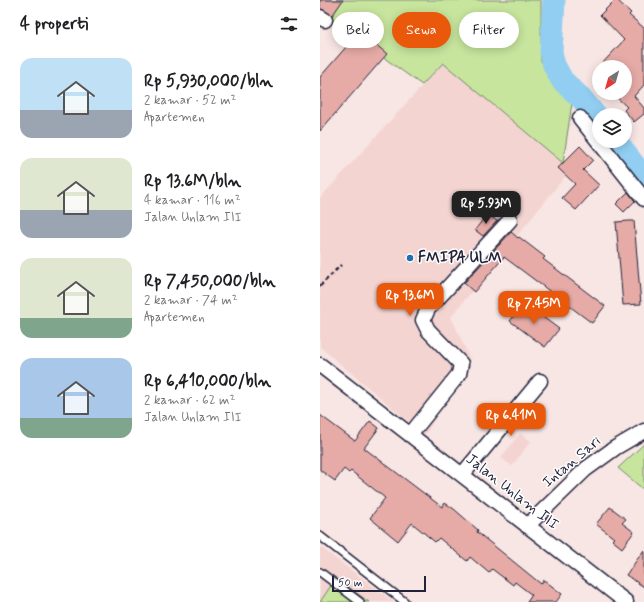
<!DOCTYPE html>
<html lang="id">
<head>
<meta charset="utf-8">
<style>
  :root { --surface:#fff; --page:#f6f6f6; --text:#202124; --muted:#757577; --accent:#ea580c }
  body { margin:0; font-family:Mynerve,sans-serif; background:var(--page); color:var(--text); height:100vh; display:flex; flex-direction:column; font-size:15px; white-space:nowrap }
  * { box-sizing:border-box; margin:0 }
  p { font-size:13px; color:var(--muted) }
  .icon { flex:none; width:22px; height:22px; fill:none; stroke:currentColor; stroke-width:2; stroke-linecap:round; stroke-linejoin:round }
  .map { position:relative; flex:1; overflow:hidden }
  .details { display:flex; flex-direction:column; background:var(--surface); width:320px }
  .details>* { flex:none }
  .hud { position:absolute; left:12px; top:12px; width:252px; height:36px; display:flex; gap:8px }
  .needle { width:26px; rotate:217deg }
  .controls { position:absolute; left:272px; top:60px; display:grid; gap:8px }
  .controls a { display:grid; place-items:center; width:40px; height:40px; border-radius:50%; background:var(--surface); box-shadow:0 2px 10px #0003; font-size:20px }
  .scale { position:absolute; left:12px; bottom:10px; width:94px; box-sizing:border-box; padding-left:4px; border:2px solid #22223b; border-top:0; font-size:11px; line-height:14px; white-space:nowrap; color:#22223b; -webkit-text-stroke:3px #fff; paint-order:stroke }
  .price { position:absolute; translate:-50% -34px; padding:0 9px; border-radius:8px; background:var(--accent); color:#fff; font-size:13px; line-height:26px; filter:drop-shadow(0 1px 2px #0008) }
  .price::after { content:''; position:absolute; left:50%; top:24px; width:12px; height:9px; margin-left:-6px; background:inherit; clip-path:polygon(0 0,100% 0,50% 100%) }
  .price.on { background:#222; color:#fff }
  ul { padding:0; list-style:none }
  li { display:flex; align-items:center; gap:12px; height:100px; padding:0 20px }
  li span { display:grid; place-items:center; flex:none; width:112px; height:80px; border-radius:12px; color:#555 }
  li>.icon { margin-inline-start:auto }
  span .icon { width:48px; height:48px; fill:#fffc; stroke-width:1 }
  li b { font-size:17px }
  h2 { display:flex; justify-content:space-between; align-items:center; height:48px; padding:0 20px; font-size:17px }
  .tag { padding:0 14px; border-radius:18px; background:var(--surface); box-shadow:0 2px 10px #0003; font-size:14px; line-height:36px }
  .tag.on { background:var(--accent); color:#fff }
  main { display:flex; flex:1; min-height:0 }
  .map>svg:first-child { display:block }
  .built { fill:#f3d4d1 }
  .green { fill:#c7e59d; stroke:#74846c }
  .lines { fill:none; stroke-linecap:round; stroke-linejoin:round }
  .river { stroke:#92cef2; stroke-width:23 }
  .building { fill:#e6aba6; stroke:#22223b }
  .service-casing { stroke:#22223b; stroke-width:10 }
  .minor-casing { stroke:#22223b; stroke-width:17 }
  .path { stroke:#22223b; stroke-width:2.5; stroke-dasharray:4 3; stroke-linecap:butt }
  .service { stroke:#fff; stroke-width:7 }
  .minor { stroke:#fff; stroke-width:14 }
  .poi-dot { fill:#1f6fb2; stroke:#fff; stroke-width:1.5 }
  .labels { text-anchor:middle; dominant-baseline:central; stroke-width:3; stroke-linejoin:round; paint-order:stroke }
  .poi-label { font-size:15px; font-weight:bold; fill:#22223b; stroke:#fff; text-anchor:start }
  .street-label { font-size:15px; fill:#22223b; stroke:#fff }
</style>
</head>
<body>
<main>
<section class="details">
<h2>4 properti<svg class="icon" aria-label="filters" viewBox="0 0 24 24"><path d="M4 7h16M4 17h16"/><circle cx="9" cy="7" r="2"/><circle cx="15" cy="17" r="2"/></svg></h2>
<ul>
<li><span style="background:linear-gradient(#bfe0f5 65%,#9aa5b1 0)"><svg class="icon" aria-label="home" viewBox="0 0 24 24"><path d="M3 11l9-7 9 7M6 9v11h12V9"/></svg></span><div><b>Rp 5,930,000/bln</b><p>2 kamar · 52 m²</p><p>Apartemen</p></div></li>
<li><span style="background:linear-gradient(#dfe7d0 65%,#9aa5b1 0)"><svg class="icon" aria-label="home" viewBox="0 0 24 24"><path d="M3 11l9-7 9 7M6 9v11h12V9"/></svg></span><div><b>Rp 13.6M/bln</b><p>4 kamar · 116 m²</p><p>Jalan Unlam III</p></div></li>
<li><span style="background:linear-gradient(#dfe7d0 75%,#7fa58c 0)"><svg class="icon" aria-label="home" viewBox="0 0 24 24"><path d="M3 11l9-7 9 7M6 9v11h12V9"/></svg></span><div><b>Rp 7,450,000/bln</b><p>2 kamar · 74 m²</p><p>Apartemen</p></div></li>
<li><span style="background:linear-gradient(#a9c7e8 75%,#7fa58c 0)"><svg class="icon" aria-label="home" viewBox="0 0 24 24"><path d="M3 11l9-7 9 7M6 9v11h12V9"/></svg></span><div><b>Rp 6,410,000/bln</b><p>2 kamar · 62 m²</p><p>Jalan Unlam III</p></div></li>
</ul>
</section>
<div class="map">
<svg width="324" height="602" viewBox="0 0 324 602">
  <rect width="100%" height="100%" fill="#f8e6e4"/>
  <filter id="ink" filterUnits="userSpaceOnUse"><feTurbulence type="fractalNoise" baseFrequency=".025" numOctaves="2"/><feDisplacementMap in="SourceGraphic" scale="8" xChannelSelector="R" yChannelSelector="G"/><feConvolveMatrix kernelMatrix="1 2 1 2 8 2 1 2 1" color-interpolation-filters="sRGB"/></filter>
  <g filter="url(#ink)">
    <path class="built" d="M123 63 252 168 131 317 151 361 105 435 0 347V198Z
      M200 433 211 441 192 466 181 458Z
      M0 547 74 602H0Z"/>
    <path class="green" d="M0 0H221V61L252 103 243 163 123 63 102 85 0 12Z
      M324 444V490L298 468Z
      M16 578 49 602H0Z"/>
    <g class="lines">
      <path class="river" d="M234 0 231 52 234 65 242 80 262 99 279 120
        M296 141 324 178"/>
    </g>
    <path class="building" d="M0 0H23L12 16 0 9Z
      M295 0H297L311 13 309 15 324 28V85L314 96 324 108V114L314 122 304 110 307 107 292 93H305V67H279L304 40 280 15Z
      M40 31 67 54 0 131V77Z
      M260 146 273 160 263 170 279 185 256 210 242 198 255 184 238 168Z
      M308 192 315 201 304 212 296 204Z
      M167 214 177 221 163 236 155 230Z
      M309 221H314L321 304 303 305 296 222Z
      M191 232 198 238 199 237 225 257 223 259 285 306 272 323 184 257 154 292 144 283Z
      M204 303 239 329 225 347 190 321Z
      M0 415 35 441 50 421 59 428 44 448 122 507 125 503 134 509 158 530 157 532 221 584 224 580 242 594 236 602H207L212 595 195 582 193 585 172 569 169 573 150 557 147 561 119 538 115 542 92 523 78 541 50 518 65 498 31 471 29 473 24 469 15 481 0 470Z
      M290 507 306 519 302 523 314 532 302 548 292 540 294 538 276 524Z
      M324 550V587L306 575Z"/>
    <g class="lines">
      <g class="service-casing">
        <path id="service" d="M0 536 85 602
          M0 572 40 602"/>
      </g>
      <g class="minor-casing">
        <path id="minor" d="M0 17 5 20
          M260 118 324 199
          M0 365 306 602
          M90 435 139 374 141 364 108 330 103 320 108 309 190 220
          M142 475 220 381
          M207 526 266 469 295 448 324 431"/>
      </g>
      <path class="path" d="M0 286 21 265"/>
      <use href="#service" class="service"/>
      <use href="#minor" class="minor"/>
    </g>
  </g>
  <circle class="poi-dot" cx="90" cy="258" r="4"/>
  <g class="labels">
    <g class="poi-label">
      <text x="98" y="258">FMIPA ULM</text>
    </g>
    <g class="street-label">
      <text transform="translate(252 462) rotate(-40)">Intan Sari</text>
      <text transform="translate(192 492) rotate(38)">Jalan Unlam III</text>
    </g>
  </g>
</svg>
<div class="controls">
<a><svg class="needle" viewBox="-14 -14 28 28"><path d="M0-13l5 13h-10z" fill="#e53935"/><path d="M0 13l5-13h-10z" fill="#757577"/></svg></a>
<a><svg class="icon" aria-label="layers" viewBox="0 0 24 24"><path d="M12 4l9 5-9 5-9-5zM3 14l9 5 9-5"/></svg></a>
</div>
<div class="scale">50 m</div>
<b class="price on" style="left:166px;top:225px">Rp 5.93M</b>
<b class="price" style="left:90px;top:317px">Rp 13.6M</b>
<b class="price" style="left:214px;top:325px">Rp 7.45M</b>
<b class="price" style="left:191px;top:437px">Rp 6.41M</b>
<div class="hud">
<a class="tag">Beli</a>
<a class="tag on">Sewa</a>
<a class="tag">Filter</a>
</div>
</div>
</main>
</body>
</html>
